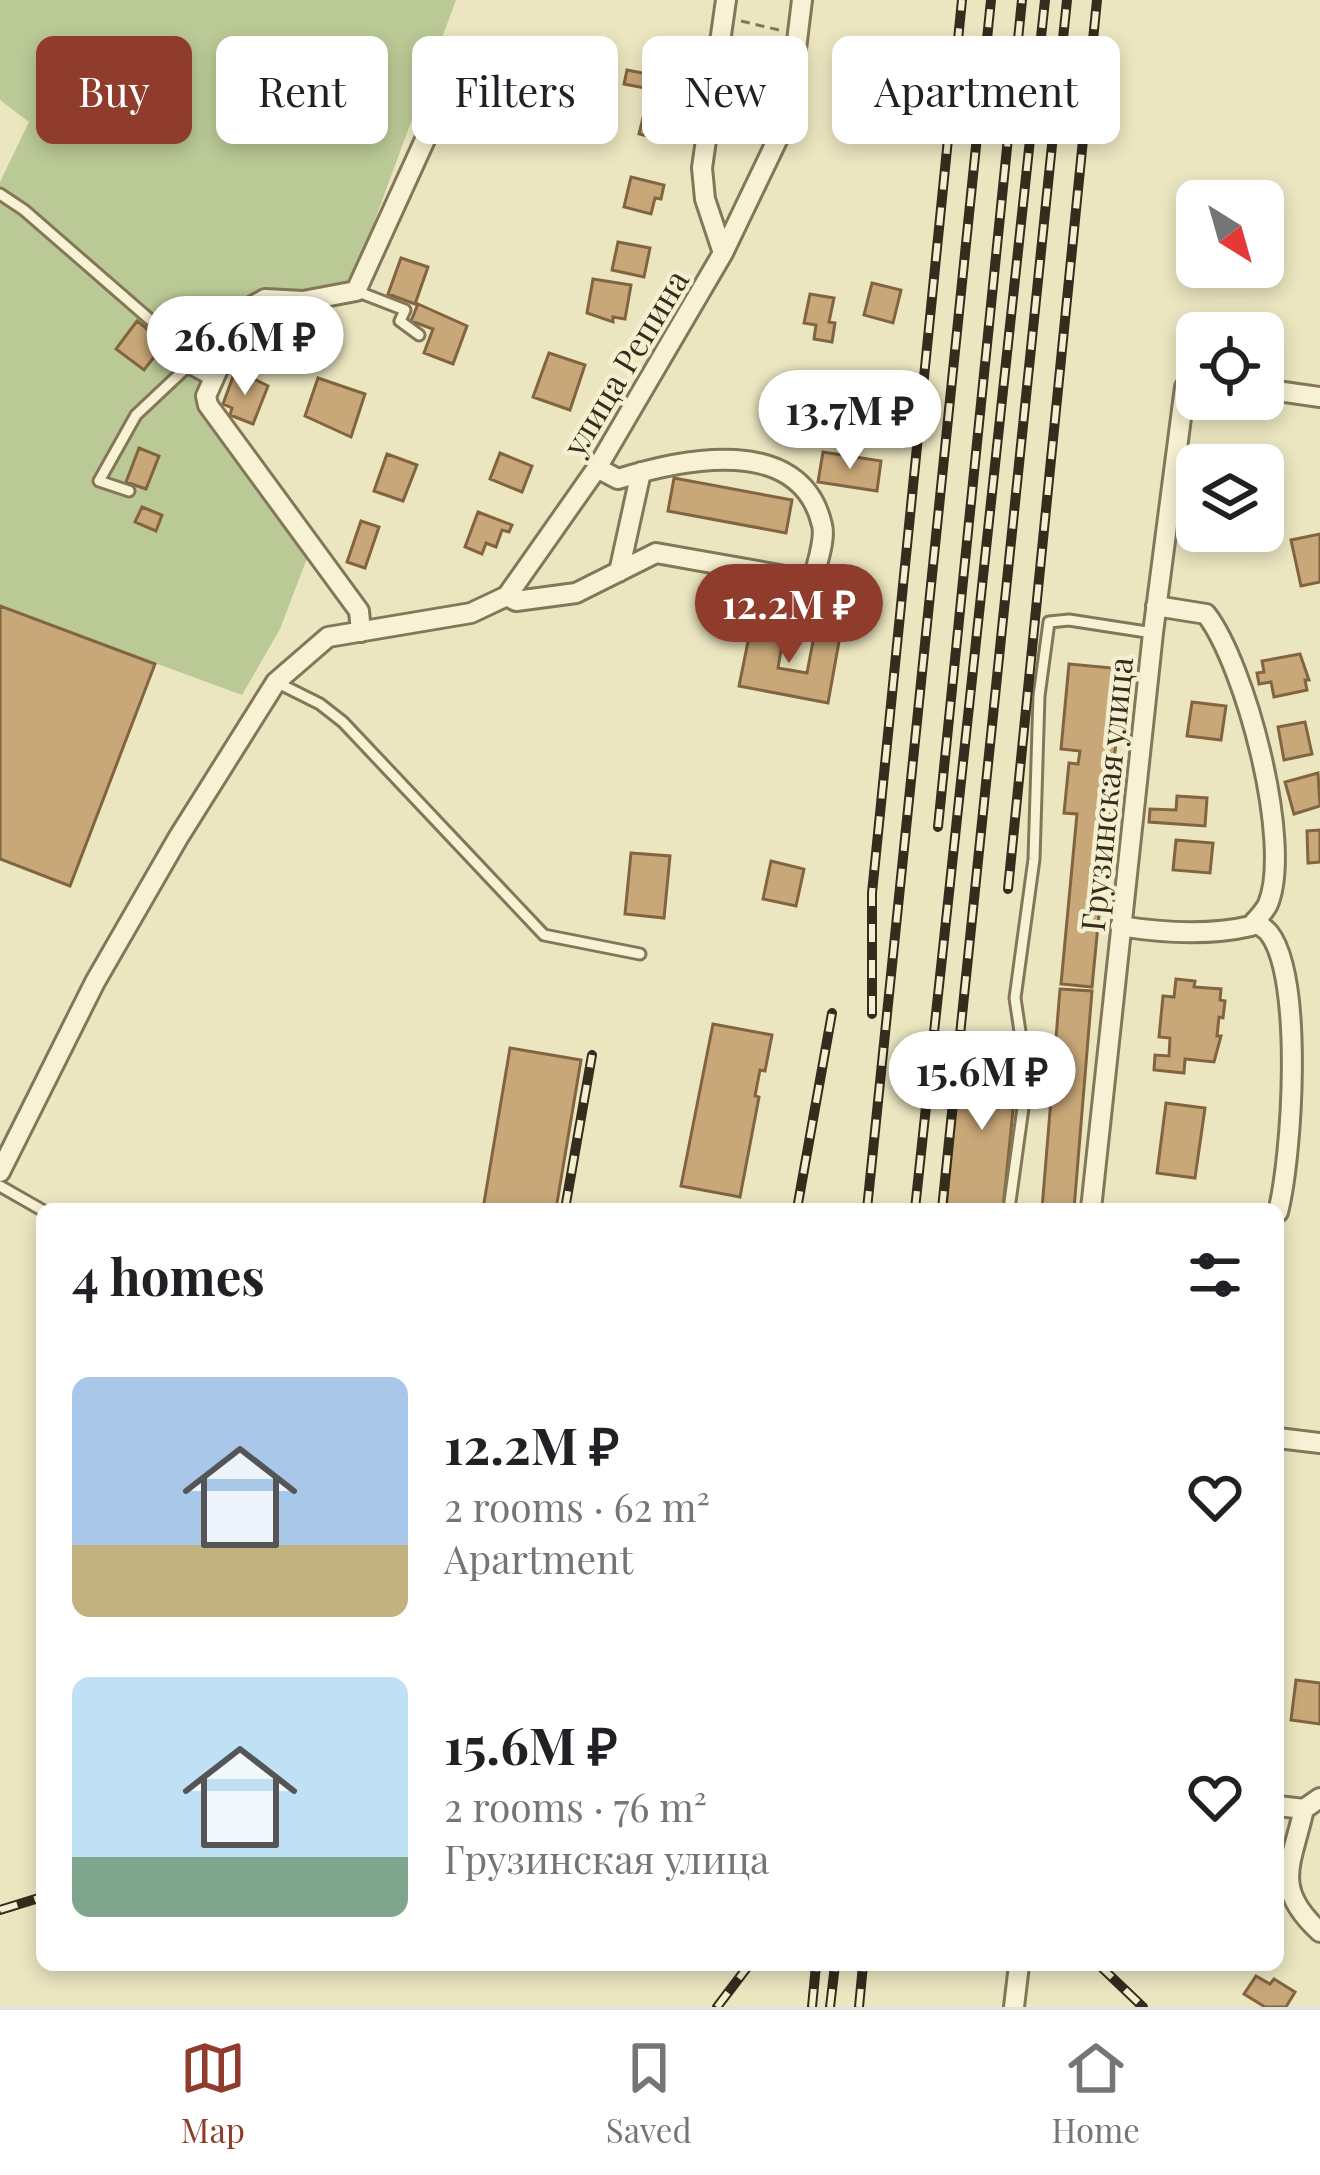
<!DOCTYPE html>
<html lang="en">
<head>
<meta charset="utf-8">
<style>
  :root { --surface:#fff; --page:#f2f2f2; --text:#202124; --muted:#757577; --line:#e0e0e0; --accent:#903c2c }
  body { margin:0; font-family:"Playfair Display",serif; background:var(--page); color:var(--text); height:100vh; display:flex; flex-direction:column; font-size:45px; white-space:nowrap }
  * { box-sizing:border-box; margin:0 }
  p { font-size:39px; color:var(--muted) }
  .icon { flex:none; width:66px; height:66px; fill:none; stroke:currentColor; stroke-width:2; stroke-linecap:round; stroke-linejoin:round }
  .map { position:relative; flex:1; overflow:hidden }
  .details { position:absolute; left:36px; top:1203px; width:1248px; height:768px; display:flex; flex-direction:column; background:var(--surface); border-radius:18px; box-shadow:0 6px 18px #0003 }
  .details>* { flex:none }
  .top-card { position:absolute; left:36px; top:36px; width:1248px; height:108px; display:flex; gap:24px }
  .needle { width:78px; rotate:143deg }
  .tools { position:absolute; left:1176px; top:180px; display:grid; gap:24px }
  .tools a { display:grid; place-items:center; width:108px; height:108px; border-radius:18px; background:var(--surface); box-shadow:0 6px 18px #0003; font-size:60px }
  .price { position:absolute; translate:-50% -102px; padding:0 27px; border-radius:42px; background:#fff; color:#222; font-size:39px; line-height:78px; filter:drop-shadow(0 3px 6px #0008) }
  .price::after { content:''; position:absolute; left:50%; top:72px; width:36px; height:27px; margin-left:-18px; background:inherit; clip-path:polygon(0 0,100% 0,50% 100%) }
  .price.current { background:var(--accent); color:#fff }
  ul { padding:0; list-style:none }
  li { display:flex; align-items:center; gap:36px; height:300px; padding:0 36px }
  li span { display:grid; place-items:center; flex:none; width:336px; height:240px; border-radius:18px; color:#555 }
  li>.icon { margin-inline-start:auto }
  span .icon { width:144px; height:144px; fill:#fffc; stroke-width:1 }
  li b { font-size:51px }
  h2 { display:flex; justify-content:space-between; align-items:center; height:144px; padding:0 36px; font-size:51px }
  .tag { padding:0 42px; border-radius:18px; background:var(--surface); box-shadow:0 6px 18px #0003; font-size:42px; line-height:108px }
  .tag.current { background:var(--accent); color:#fff }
  .menu { display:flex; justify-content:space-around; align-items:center; height:168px; border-top:3px solid var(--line); background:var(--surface); font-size:33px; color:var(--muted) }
  .menu a { display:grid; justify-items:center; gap:6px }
  .menu .current { color:var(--accent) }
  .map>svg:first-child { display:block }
  .green { fill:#bac995 }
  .building { fill:#c8a778; stroke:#826540; stroke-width:3 }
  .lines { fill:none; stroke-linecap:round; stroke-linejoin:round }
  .lane-casing { stroke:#847759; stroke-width:15 }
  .street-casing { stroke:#847759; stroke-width:24 }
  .path { stroke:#847759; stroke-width:3; stroke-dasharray:9 6; stroke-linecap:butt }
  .lane { stroke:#f7f2d3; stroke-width:9 }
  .street { stroke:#f7f2d3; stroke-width:18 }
  .rail-casing { stroke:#342c1d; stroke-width:10 }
  .rail { stroke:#f3efcf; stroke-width:6; stroke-dasharray:18; stroke-linecap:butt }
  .labels { text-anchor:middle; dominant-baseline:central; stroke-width:9; stroke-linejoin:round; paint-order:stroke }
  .street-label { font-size:33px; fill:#342c1d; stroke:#f3efcf }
</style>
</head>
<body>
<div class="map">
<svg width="1320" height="2007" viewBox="0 0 1320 2007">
  <rect width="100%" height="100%" fill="#ebe6c0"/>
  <path class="green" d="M0 0H456L348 293 244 311 206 396 309 553 280 629 242 695 0 606V182L29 122 0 100Z"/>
  <path class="building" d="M664 41 694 47 682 95 624 84 627 70 658 76Z
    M646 106 677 113 671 142 639 134Z
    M631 177 664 185 661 199 655 198 651 214 624 207Z
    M618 242 650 248 644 277 612 270Z
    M401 258 428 267 415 304 388 294Z
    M593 279 631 285 625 319 613 317V322L587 313Z
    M872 283 901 290 893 323 864 315Z
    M810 294 834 298 829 322 835 323 832 342 814 339 816 325 804 323Z
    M418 304 467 326 453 364 424 353 433 329 411 321Z
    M137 321 165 343 144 370 116 349Z
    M549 353 585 365 570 410 533 397Z
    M234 374 243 377 244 374 268 386 253 424 230 415 232 408 223 404Z
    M318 378 365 394 351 437 305 416Z
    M139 448 159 456 146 489 126 482Z
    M823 452 881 461 877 491 818 482Z
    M500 453 532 466 522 492 490 479Z
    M387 454 417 465 403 501 374 491Z
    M674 478 792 500 786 533 668 511Z
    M142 507 162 515 156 531 135 522Z
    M478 512 512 525 509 532 502 530 496 547 486 543 482 554 465 547Z
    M361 521 379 527 365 568 347 562Z
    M1320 534V582L1301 586 1291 540Z
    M0 606 155 664 70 886 0 859Z
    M751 627 784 633 778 668 807 673 815 631 840 636 828 703 739 686Z
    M1300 654 1309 680H1305L1307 690 1274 697 1271 682 1259 684 1257 673 1264 672 1262 661Z
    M1069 664 1123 669 1092 987 1061 984 1077 814 1064 813 1069 763 1078 764 1080 751 1061 749Z
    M1192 702 1226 706 1221 740 1187 736Z
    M1305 722 1312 754 1284 760 1278 727Z
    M1318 773 1320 806 1294 814 1285 782Z
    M1177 796 1207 798 1205 826 1149 822 1150 809 1176 810Z
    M1320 830V862L1308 863 1307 831Z
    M1176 840 1213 843 1210 873 1173 870Z
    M631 853 670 856 664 918 625 914Z
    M771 861 804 869 796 906 763 899Z
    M1176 979 1195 981 1194 987 1221 989 1220 1000 1225 1001 1223 1018 1219 1017 1217 1036H1221L1214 1062 1185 1059 1184 1073 1154 1070 1155 1055 1169 1056 1170 1038 1159 1037 1163 996 1174 997Z
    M1060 989 1092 991 1074 1209H1042Z
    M713 1024 772 1035 765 1071 760 1070 755 1096 759 1097 740 1197 681 1186Z
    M510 1048 581 1060 556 1209H483Z
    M961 1055 1018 1061 1003 1209H946Z
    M1166 1103 1205 1108 1195 1178 1157 1173Z
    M1296 1680 1320 1683V1724L1291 1720Z
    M1256 1976 1270 1984 1274 1979 1295 1992 1286 2007H1265L1244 1994Z"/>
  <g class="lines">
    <g class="lane-casing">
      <path id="lane" d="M0 194 24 210 193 357 187 367 213 381
        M356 291 405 310 400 321 419 335
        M129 491 99 481 136 415 187 367
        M276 682 320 704 343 722 544 935 640 954
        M0 1186 42 1210
        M1009 1209 1027 1079 1015 998 1034 859 1039 696 1049 622 1069 620 1153 633"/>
    </g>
    <g class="street-casing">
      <path id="street" d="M723 253 705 199 702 168 726 0
        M1263 389 1320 397
        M619 572 641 472
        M507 596 516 601 576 593 656 553 813 581C816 565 826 540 822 525 801 433 681 459 618 479L597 468
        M361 632 359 611 208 405 206 396 244 311 265 299 303 301 356 291 439 109
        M1255 921C1257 923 1268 931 1269 933 1304 978 1292 1157 1278 1212
        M1120 926C1163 933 1208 936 1251 926 1256 920 1265 911 1268 904 1293 843 1245 664 1206 614L1156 606
        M0 1172 95 982 178 838 276 682 328 637 471 613 507 596 597 468 723 253 781 132 792 82 802 0
        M1091 1209 1153 633 1185 387 1197 388
        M1278 1438 1320 1443
        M1278 1806 1304 1809 1320 1798
        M1304 1809C1291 1866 1272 1888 1320 1932
        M1014 2007 1019 1965"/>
    </g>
    <path class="path" d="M741 21 779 30"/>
    <use href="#lane" class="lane"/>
    <use href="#street" class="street"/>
    <g class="rail-casing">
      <path id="rail" d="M938 827 1022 0
        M1008 889 1097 0
        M872 1014V893L962 0
        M565 1209 592 1055
        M797 1209 832 1013
        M867 1209 991 0
        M915 1209 1045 0
        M942 1209 1067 0
        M0 1910 42 1897
        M1099 1965 1143 2007
        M717 2007 749 1965
        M812 2007 816 1965
        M830 2007 835 1965
        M859 2007 863 1965"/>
    </g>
    <use href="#rail" class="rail"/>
  </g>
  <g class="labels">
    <g class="street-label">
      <text transform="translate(624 362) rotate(-59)">улица Репина</text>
      <text transform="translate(1105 794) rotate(-84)">Грузинская улица</text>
    </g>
  </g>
</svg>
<div class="tools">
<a><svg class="needle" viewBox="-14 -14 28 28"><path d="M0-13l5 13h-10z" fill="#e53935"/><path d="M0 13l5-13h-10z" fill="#757577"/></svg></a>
<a><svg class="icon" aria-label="locate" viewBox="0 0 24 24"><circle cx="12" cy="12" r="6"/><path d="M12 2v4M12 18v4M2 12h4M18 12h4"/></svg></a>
<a><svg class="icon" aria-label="layers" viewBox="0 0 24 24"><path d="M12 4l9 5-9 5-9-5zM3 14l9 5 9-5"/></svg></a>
</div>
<b class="price" style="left:245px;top:398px">26.6M ₽</b>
<b class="price" style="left:850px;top:472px">13.7M ₽</b>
<b class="price current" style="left:789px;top:666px">12.2M ₽</b>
<b class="price" style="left:982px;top:1133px">15.6M ₽</b>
<div class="top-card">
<a class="tag current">Buy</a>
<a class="tag">Rent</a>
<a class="tag">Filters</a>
<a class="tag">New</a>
<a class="tag">Apartment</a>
</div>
<section class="details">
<h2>4 homes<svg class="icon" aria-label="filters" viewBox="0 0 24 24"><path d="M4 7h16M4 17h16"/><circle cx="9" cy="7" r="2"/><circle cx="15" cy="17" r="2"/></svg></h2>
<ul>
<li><span style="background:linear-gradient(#a9c7e8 70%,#c2b280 0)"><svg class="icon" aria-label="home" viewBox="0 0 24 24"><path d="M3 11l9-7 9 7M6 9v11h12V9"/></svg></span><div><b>12.2M ₽</b><p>2 rooms · 62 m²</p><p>Apartment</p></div><svg class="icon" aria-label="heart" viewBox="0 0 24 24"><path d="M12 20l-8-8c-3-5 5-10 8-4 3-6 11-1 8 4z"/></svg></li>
<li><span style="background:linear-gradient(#bfe0f5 75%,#7fa58c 0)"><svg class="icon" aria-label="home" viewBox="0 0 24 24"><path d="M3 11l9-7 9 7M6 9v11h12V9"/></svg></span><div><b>15.6M ₽</b><p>2 rooms · 76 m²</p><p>Грузинская улица</p></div><svg class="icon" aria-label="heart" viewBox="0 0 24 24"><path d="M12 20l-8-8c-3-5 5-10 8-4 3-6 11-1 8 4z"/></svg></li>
</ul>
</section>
</div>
<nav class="menu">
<a class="current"><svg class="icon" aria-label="map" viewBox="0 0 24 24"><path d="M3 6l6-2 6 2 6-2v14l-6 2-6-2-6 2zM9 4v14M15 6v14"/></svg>Map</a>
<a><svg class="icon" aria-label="saved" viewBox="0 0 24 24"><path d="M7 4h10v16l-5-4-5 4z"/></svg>Saved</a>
<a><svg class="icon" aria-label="home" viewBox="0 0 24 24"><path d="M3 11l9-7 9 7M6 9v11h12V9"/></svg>Home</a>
</nav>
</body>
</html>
